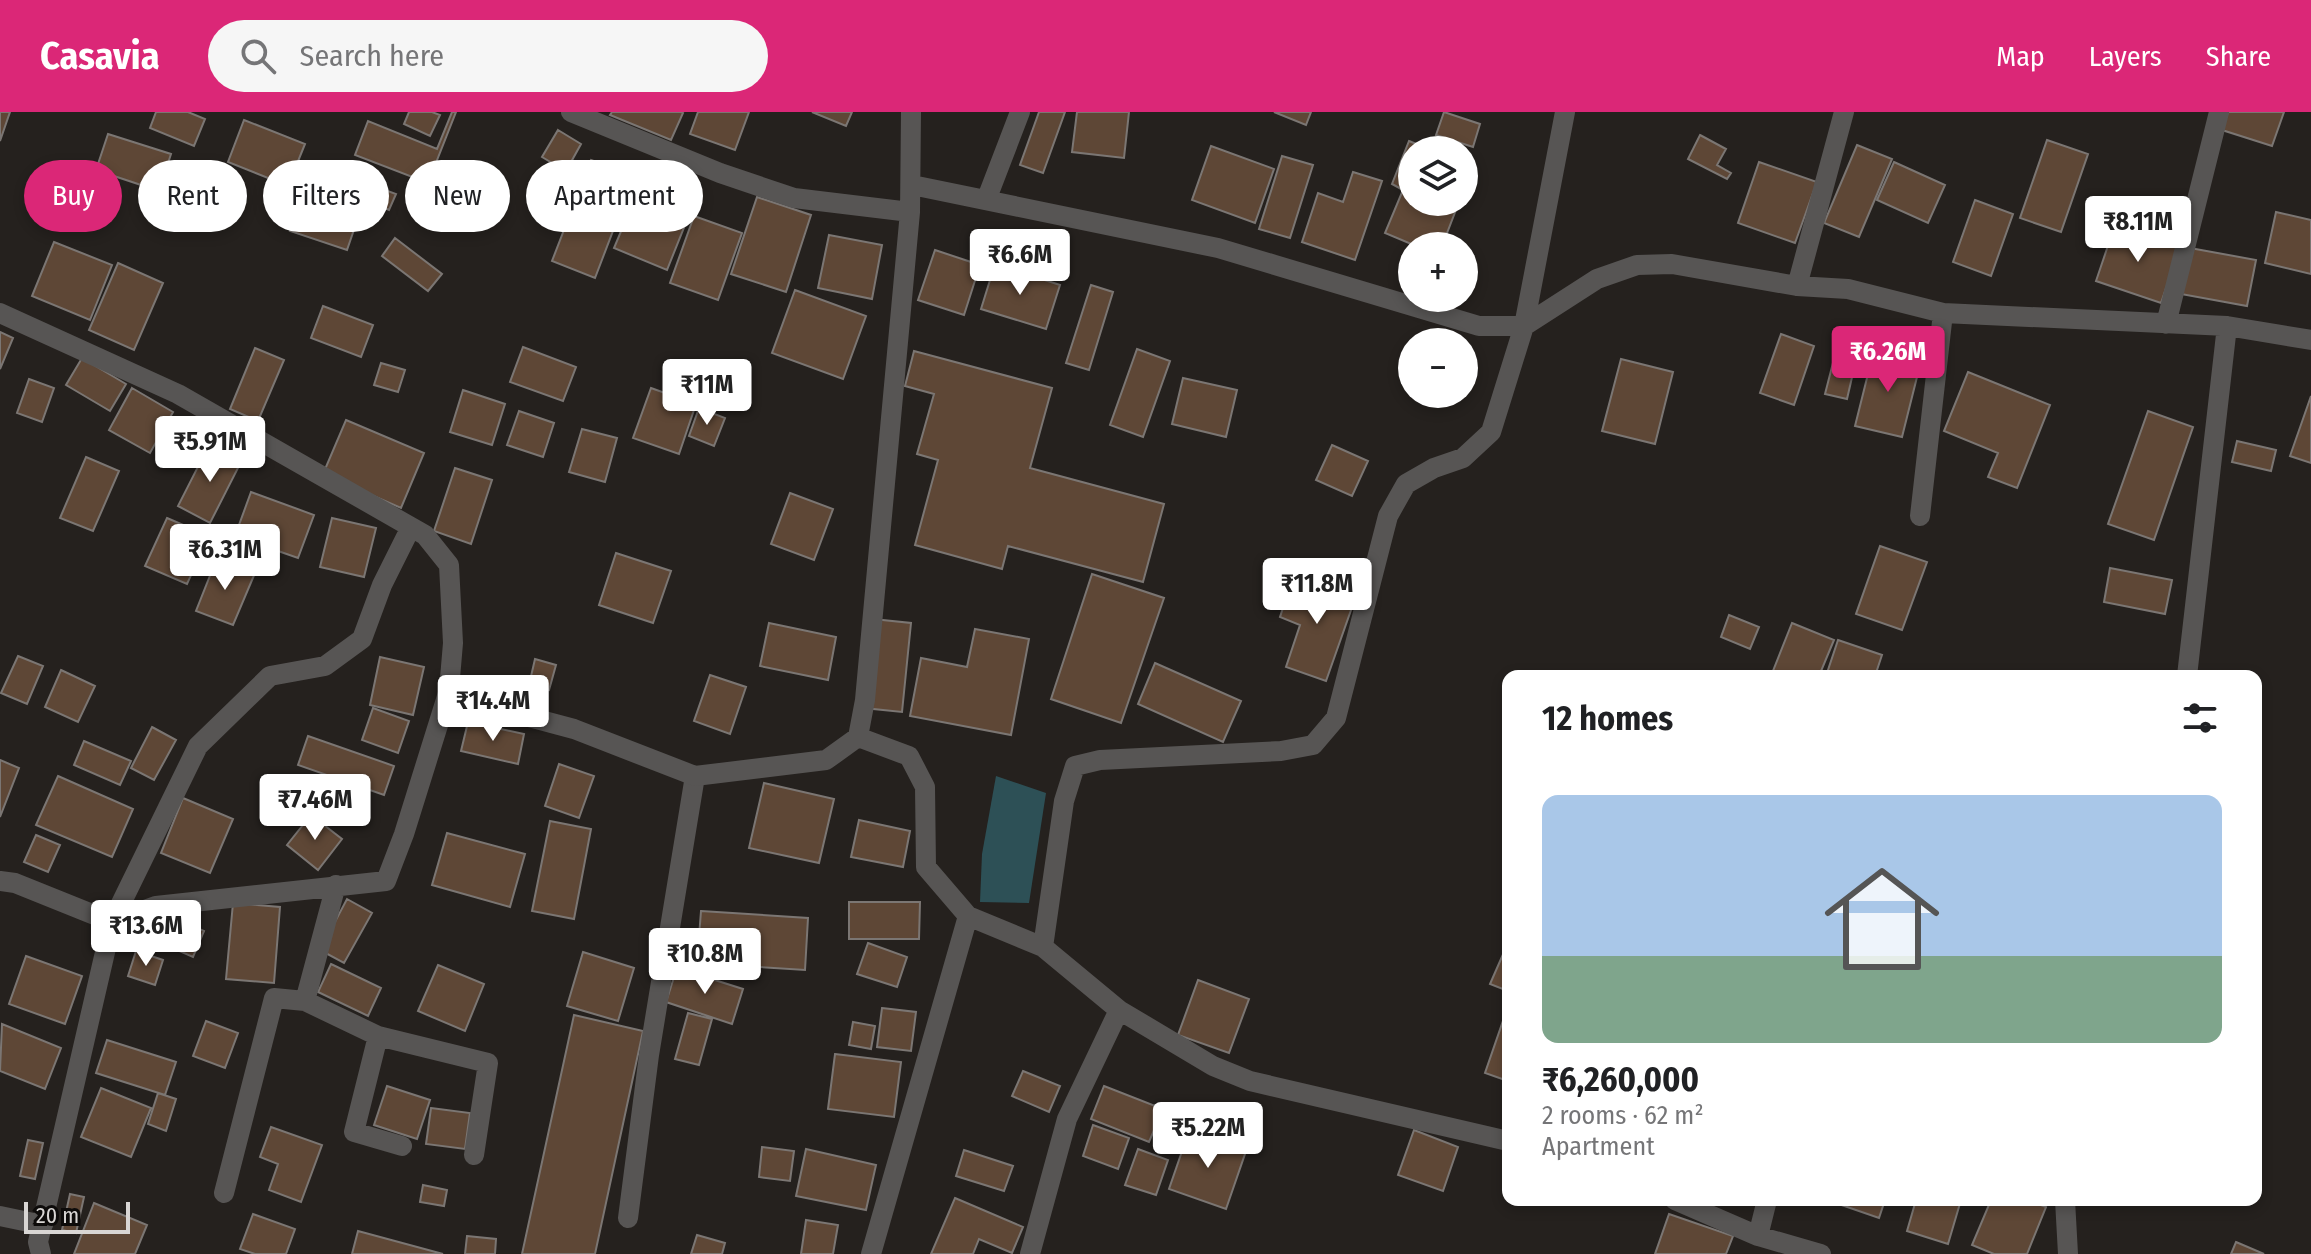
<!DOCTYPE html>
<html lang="en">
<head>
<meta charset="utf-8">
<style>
  :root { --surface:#fff; --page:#f6f6f6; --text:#202124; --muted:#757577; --line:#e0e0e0; --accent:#db2777 }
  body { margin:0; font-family:"Fira Sans Condensed",sans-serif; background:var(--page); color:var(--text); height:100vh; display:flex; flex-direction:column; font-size:30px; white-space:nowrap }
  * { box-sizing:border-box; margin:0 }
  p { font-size:26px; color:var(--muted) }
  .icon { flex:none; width:44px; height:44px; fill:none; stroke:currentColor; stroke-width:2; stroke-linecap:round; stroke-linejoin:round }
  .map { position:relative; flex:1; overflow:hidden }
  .panel { position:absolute; left:1502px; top:558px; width:760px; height:536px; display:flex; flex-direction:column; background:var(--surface); border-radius:16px; box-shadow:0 4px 12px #0003 }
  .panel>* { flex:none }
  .guide { position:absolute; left:24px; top:48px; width:760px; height:72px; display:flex; gap:16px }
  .buttons { position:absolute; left:1398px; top:24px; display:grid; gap:16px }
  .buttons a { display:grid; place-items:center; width:80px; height:80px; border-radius:50%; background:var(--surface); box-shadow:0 4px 12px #0003; font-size:40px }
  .scale { position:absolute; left:24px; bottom:20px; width:106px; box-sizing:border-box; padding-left:8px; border:4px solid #d9d6d4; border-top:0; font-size:22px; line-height:28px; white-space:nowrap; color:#d9d6d4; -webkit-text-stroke:6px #0d0b0a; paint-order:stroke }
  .price { position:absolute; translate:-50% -68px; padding:0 18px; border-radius:8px; background:#fff; color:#222; font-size:26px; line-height:52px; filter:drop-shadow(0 2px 4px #0008) }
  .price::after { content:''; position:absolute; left:50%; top:48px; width:24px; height:18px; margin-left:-12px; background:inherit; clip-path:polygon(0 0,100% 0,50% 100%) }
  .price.active { background:var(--accent); color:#fff }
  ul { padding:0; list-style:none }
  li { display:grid; align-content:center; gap:16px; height:424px; padding:0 40px }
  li+li { border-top:2px solid var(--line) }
  li span { display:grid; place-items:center; height:248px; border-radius:16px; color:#555 }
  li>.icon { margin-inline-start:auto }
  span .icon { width:144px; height:144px; fill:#fffc; stroke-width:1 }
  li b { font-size:34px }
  h2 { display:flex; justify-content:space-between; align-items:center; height:96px; padding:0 40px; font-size:34px }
  .chip { padding:0 28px; border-radius:36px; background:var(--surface); box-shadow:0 4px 12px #0003; font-size:28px; line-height:72px }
  .chip.active { background:var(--accent); color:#fff }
  header { display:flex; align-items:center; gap:48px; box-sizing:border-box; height:112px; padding:0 40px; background:var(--accent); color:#fff }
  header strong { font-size:38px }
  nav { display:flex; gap:44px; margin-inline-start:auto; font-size:28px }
  .search { width:560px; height:72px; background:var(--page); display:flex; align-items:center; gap:20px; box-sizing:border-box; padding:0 28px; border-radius:44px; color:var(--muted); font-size:30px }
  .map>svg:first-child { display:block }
  .water { fill:#2d5056 }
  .building { fill:#5e4736; stroke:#7b7673; stroke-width:2 }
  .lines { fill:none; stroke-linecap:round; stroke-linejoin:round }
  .service { stroke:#575554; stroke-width:20 }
  .minor { stroke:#575554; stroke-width:20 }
</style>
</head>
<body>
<header>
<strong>Casavia</strong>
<div class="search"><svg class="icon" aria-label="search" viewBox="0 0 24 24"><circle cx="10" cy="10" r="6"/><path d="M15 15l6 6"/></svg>Search here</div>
<nav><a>Map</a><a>Layers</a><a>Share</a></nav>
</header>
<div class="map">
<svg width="2311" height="1142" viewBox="0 0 2311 1142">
  <rect width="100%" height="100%" fill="#25211e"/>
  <path class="water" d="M996 664 1046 681 1029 791 980 790 982 742Z"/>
  <path class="building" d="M0 0H10L0 29Z
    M156 0H188L205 7 194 34 150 16Z
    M409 0H432L440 3 430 24 404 12Z
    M452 0H456L428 71 355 43 368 9 437 37Z
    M612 0H681L683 1 671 28 610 3Z
    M698 0H749L735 38 690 22Z
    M812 0H852L846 14Z
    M1039 0H1065L1043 61 1020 53Z
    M1077 0H1129L1124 46 1072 40Z
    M1274 0H1311L1306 13Z
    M1444 0 1480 12 1473 35 1436 23Z
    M2228 0H2284L2272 34 2222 18Z
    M244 8 305 32 288 74 228 50Z
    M558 18 581 32 566 59 542 45Z
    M108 22 171 42 159 79 96 58Z
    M1700 23 1726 37 1717 53 1731 61 1727 67 1688 47Z
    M2047 28 2088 42 2061 120 2020 106Z
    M1409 29 1431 38H1412V90H1459L1442 134H1416L1385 121 1403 78 1392 72Z
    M1857 33 1892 47 1859 125 1824 111Z
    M1211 34 1274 57 1255 111 1192 88Z
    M1282 44 1313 53 1290 126 1259 117Z
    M591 48 634 64 595 166 552 149Z
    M1759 50 1817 70 1795 131 1738 111Z
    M1894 50 1945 73 1928 111 1877 88Z
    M1464 51 1474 55 1464 79Z
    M1353 60 1382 69 1355 148 1302 130 1318 81 1343 90Z
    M358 68 396 82 389 98 352 83Z
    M303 83 359 103 347 138 290 119Z
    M757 85 811 103 786 180 731 162Z
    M635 86 687 108 667 158 614 136Z
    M1975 88 2013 102 1991 164 1953 150Z
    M2276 100 2311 108V162L2265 151Z
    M694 104 742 121 718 188 670 171Z
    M2115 113 2180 135 2161 191 2096 169Z
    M829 123 882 133 872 187 818 176Z
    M395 126 442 162 428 179 382 144Z
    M54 130 112 153 90 208 32 184Z
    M2190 136 2256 148 2247 194 2181 182Z
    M935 138 980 153 964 203 918 188Z
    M118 151 163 171 134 238 89 218Z
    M995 152 1060 173 1046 217 981 197Z
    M1091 173 1113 180 1089 258 1066 251Z
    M795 178 866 204 843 267 772 241Z
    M323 194 373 213 361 245 311 226Z
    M0 220 13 226 0 257Z
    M1781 222 1814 234 1794 293 1760 281Z
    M523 235 576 255 563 289 510 270Z
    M255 236 284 248 258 309 230 297Z
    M1137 237 1170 249 1143 325 1110 313Z
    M1874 238 1921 249 1902 325 1855 314Z
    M914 239 1052 276 1030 356 1164 392 1143 470 1008 434 1002 457 915 433 938 348 917 342 934 282 905 274Z
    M1835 243 1856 248 1847 287 1825 282Z
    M82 246 126 272 110 299 66 273Z
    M1621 247 1673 260 1655 332 1602 319Z
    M381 251 405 258 398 280 374 273Z
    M1968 260 2050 293 2017 376 1988 365 1998 341 1944 319Z
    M1183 266 1237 278 1226 325 1172 312Z
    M29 267 54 276 42 310 17 301Z
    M132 276 173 300 150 341 109 318Z
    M651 276 696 292 679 342 633 326Z
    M463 278 505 292 492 333 450 320Z
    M2311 284V351L2290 344Z
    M699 296 725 306 714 334 689 324Z
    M519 299 554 311 543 345 507 333Z
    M2148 299 2193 315 2154 428 2108 412Z
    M346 308 424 341 401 396 323 362Z
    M582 317 617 326 605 370 569 360Z
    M2237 329 2276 338 2271 359 2232 350Z
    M209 333 241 350 210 411 178 394Z
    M1332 333 1368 349 1352 384 1316 368Z
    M86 345 119 359 93 419 60 406Z
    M455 356 492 368 471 432 434 419Z
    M251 380 314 403 298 446 235 424Z
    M790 381 833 397 814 448 771 432Z
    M167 406 209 424 187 472 145 454Z
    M332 406 376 416 364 465 320 455Z
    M1880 434 1927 450 1902 518 1856 502Z
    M616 441 671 459 653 511 599 493Z
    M217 446 255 461 233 513 196 499Z
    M2110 456 2172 468 2165 502 2104 490Z
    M1092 462 1164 486 1121 611 1051 587Z
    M1320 468 1357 481 1326 569 1286 555 1300 513 1280 505 1291 472 1315 480Z
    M1729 503 1759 515 1750 537 1721 525Z
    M873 507 911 511 902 600 864 596Z
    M769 511 836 525 828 568 760 554Z
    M1792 511 1834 528 1819 564H1771Z
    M975 517 1029 527 1011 623 910 604 921 546 967 555Z
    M1838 528 1882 543 1875 564H1826Z
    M18 544 43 554 27 592 1 581Z
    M380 545 424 555 413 603 370 593Z
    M535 547 556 553 549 578 529 573Z
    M1155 551 1241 589 1223 630 1138 592Z
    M61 558 95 574 78 610 45 595Z
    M710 563 746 575 730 622 694 609Z
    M373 596 409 609 398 641 362 628Z
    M468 610 524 622 518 652 461 639Z
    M152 615 176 628 154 668 131 656Z
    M308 624 394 654 384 683 298 653Z
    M84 629 131 649 120 673 74 653Z
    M0 648 19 656 0 705Z
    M559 652 594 664 579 706 545 694Z
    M58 664 133 697 112 745 36 713Z
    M764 671 834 687 819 751 749 736Z
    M183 686 233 707 210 761 161 741Z
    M311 703 342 727 318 758 287 733Z
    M859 708 910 719 903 755 851 745Z
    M550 709 591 717 574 807 532 799Z
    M447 721 525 742 510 795 432 773Z
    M36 723 60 733 48 760 24 750Z
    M347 787 372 801 344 851 320 838Z
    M849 790H920L919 827H849Z
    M233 791 280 795 274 871 226 867Z
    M701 799 808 806 805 858 697 851Z
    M165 802 204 819 193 845 154 828Z
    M868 831 907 845 897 875 857 862Z
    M1508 831V879L1490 872Z
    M136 839 163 848 155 873 128 864Z
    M583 840 634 856 618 909 567 894Z
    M26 844 82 864 65 912 9 892Z
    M331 852 381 876 368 904 318 880Z
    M438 853 484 872 465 919 418 899Z
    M677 856 743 877 732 912 666 890Z
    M1198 868 1249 887 1229 941 1178 923Z
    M882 896 916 900 911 939 877 935Z
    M688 901 712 907 699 953 675 947Z
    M574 903 643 919 595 1142H522Z
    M1505 903 1508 904V969L1485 961Z
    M206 909 238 921 225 956 193 944Z
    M853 910 875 914 871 937 849 933Z
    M2 912 61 936 45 977 0 959Z
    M107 928 176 950 165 983 96 961Z
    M835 942 901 950 894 1005 828 997Z
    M1023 959 1060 974 1049 1000 1012 984Z
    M387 974 430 988 417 1027 374 1013Z
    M1104 974 1163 997 1149 1030 1091 1007Z
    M101 976 151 996 131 1045 81 1025Z
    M158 981 176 987 166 1019 148 1012Z
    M431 996 470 1001 465 1037 426 1032Z
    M1093 1013 1129 1026 1118 1057 1083 1044Z
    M271 1015 322 1033 301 1090 269 1078 278 1052 260 1045Z
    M1414 1018 1458 1035 1443 1079 1398 1063Z
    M1189 1019 1246 1039 1226 1097 1169 1077Z
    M28 1028 43 1031 35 1067 20 1064Z
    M762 1035 794 1039 790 1069 759 1065Z
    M806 1037 876 1053 866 1098 796 1084Z
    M1138 1037 1168 1048 1156 1083 1125 1073Z
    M964 1038 1013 1054 1004 1079 956 1064Z
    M423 1073 447 1078 444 1094 420 1090Z
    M70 1082 84 1085 76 1121 62 1118Z
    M955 1086 1023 1115 1012 1141 979 1127 973 1142H931Z
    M1827 1088H1885L1879 1106Z
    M1916 1088H1961L1948 1132 1907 1119Z
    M1991 1088H2028L2046 1095 2027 1142H1994L1972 1133Z
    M94 1091 147 1113 135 1142H74Z
    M253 1102 295 1117 286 1142H255L240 1137Z
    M1669 1102 1733 1124 1726 1142H1655Z
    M806 1108 838 1113 833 1142H801Z
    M358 1119 443 1142H352Z
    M697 1123 725 1131 722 1142H691Z
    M467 1124 496 1127 495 1142H465Z
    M2236 1130 2264 1142H2231Z"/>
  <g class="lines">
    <path class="service" d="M628 1106 649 943 695 664"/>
    <path class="minor" d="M571 0 720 61 794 86 910 100
      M912 73 1218 136 1479 214H1524L1597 167 1637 153 1672 152 1797 174 1848 177 1943 201 2227 214 2311 228
      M987 86 1020 0
      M1797 174 1844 0
      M0 201 178 282 425 423 449 453 453 531 449 578
      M2166 212 2219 0
      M1920 404 1943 201
      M2187 564 2227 214
      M858 625 909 644 925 675 926 755 968 804 1043 835 1119 898 1067 1007 1030 1142
      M0 769 15 771 112 810 156 794 386 769 404 722 449 578 503 598 574 617 695 664 826 648 858 625 865 588 910 100 911 0
      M336 773 305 889 378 924 488 951 474 1043
      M1043 835 1064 689 1075 654 1100 648 1281 639 1313 633 1336 606 1388 404 1406 372 1434 356 1463 346 1491 320 1524 214 1565 0
      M1119 898 1213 954 1250 969 1508 1029
      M378 924 354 1020 402 1034
      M224 1081 274 886 305 889
      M1675 1088 1758 1124 1821 1142
      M2065 1088 2068 1142
      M0 1104 43 1113
      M1758 1124 1767 1088
      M41 1142 38 1130 112 810 198 634 270 564 325 554 362 527 382 473 411 415
      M871 1142 968 804"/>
  </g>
</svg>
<div class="buttons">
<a><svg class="icon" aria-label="layers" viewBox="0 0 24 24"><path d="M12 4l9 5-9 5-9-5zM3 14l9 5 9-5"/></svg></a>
<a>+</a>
<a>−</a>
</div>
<div class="scale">20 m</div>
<b class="price" style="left:2138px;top:152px">₹8.11M</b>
<b class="price" style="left:1020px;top:185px">₹6.6M</b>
<b class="price active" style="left:1888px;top:282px">₹6.26M</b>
<b class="price" style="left:707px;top:315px">₹11M</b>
<b class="price" style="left:210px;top:372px">₹5.91M</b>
<b class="price" style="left:225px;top:480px">₹6.31M</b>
<b class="price" style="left:1317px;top:514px">₹11.8M</b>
<b class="price" style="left:493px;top:631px">₹14.4M</b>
<b class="price" style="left:315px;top:730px">₹7.46M</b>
<b class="price" style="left:146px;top:856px">₹13.6M</b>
<b class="price" style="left:705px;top:884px">₹10.8M</b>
<b class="price" style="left:1208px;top:1058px">₹5.22M</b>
<div class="guide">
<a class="chip active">Buy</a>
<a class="chip">Rent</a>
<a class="chip">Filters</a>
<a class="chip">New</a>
<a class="chip">Apartment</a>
</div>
<section class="panel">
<h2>12 homes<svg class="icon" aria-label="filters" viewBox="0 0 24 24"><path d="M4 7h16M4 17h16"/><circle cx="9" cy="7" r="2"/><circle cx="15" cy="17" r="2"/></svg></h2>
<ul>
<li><span style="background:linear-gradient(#a9c7e8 65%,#7fa58c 0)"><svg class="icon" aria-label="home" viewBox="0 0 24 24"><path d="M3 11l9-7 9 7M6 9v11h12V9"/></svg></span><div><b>₹6,260,000</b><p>2 rooms · 62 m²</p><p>Apartment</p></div></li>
</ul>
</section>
</div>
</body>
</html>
